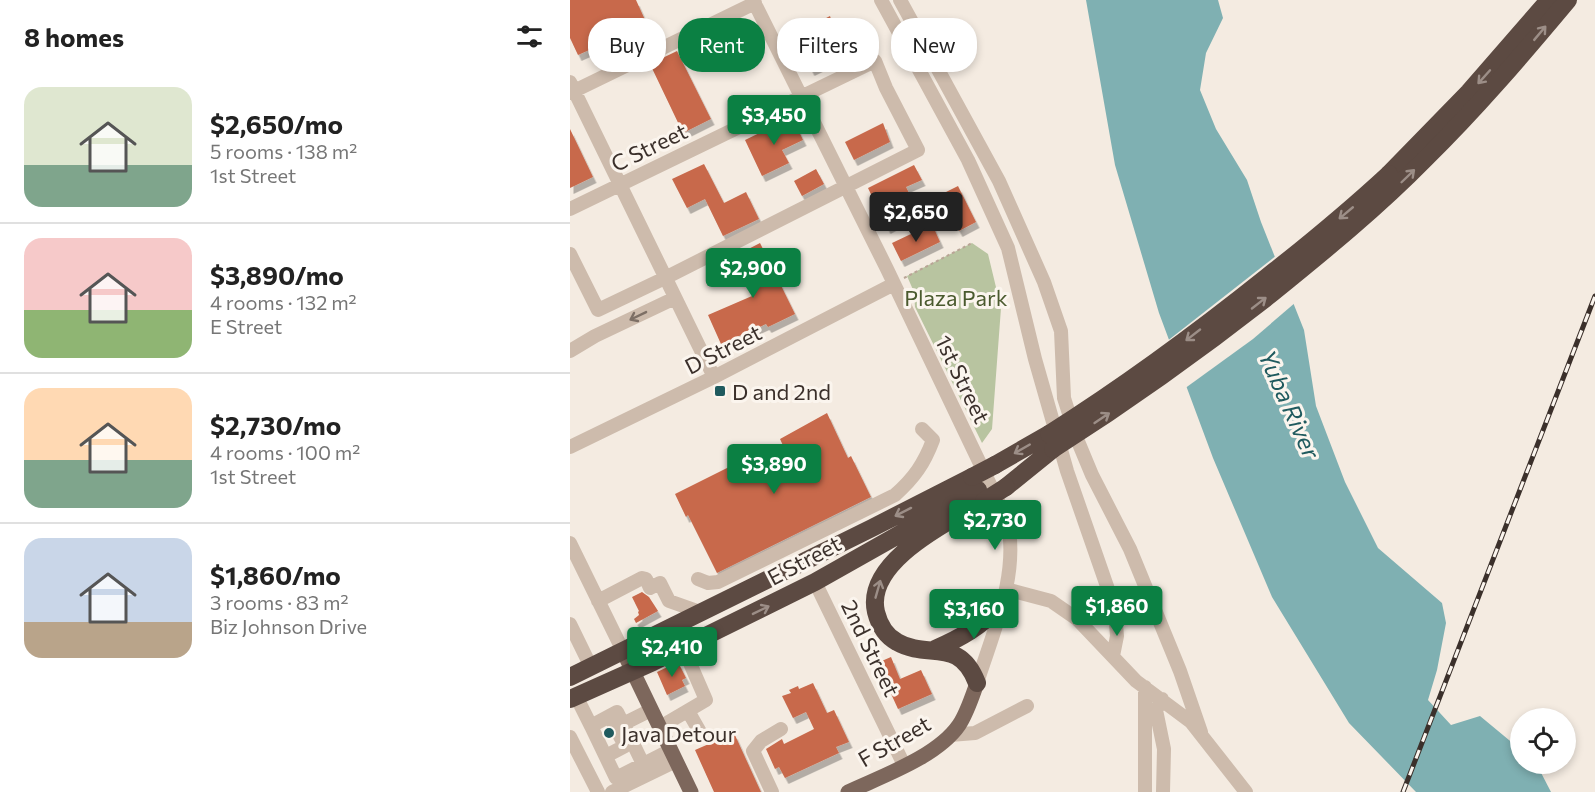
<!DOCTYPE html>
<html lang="en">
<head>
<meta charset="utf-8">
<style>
  :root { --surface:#fff; --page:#f2f2f2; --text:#222; --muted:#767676; --line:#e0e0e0; --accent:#0b8043 }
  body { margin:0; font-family:Commissioner,sans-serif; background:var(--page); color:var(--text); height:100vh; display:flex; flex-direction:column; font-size:22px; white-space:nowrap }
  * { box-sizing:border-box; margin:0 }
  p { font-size:20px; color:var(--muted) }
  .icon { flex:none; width:33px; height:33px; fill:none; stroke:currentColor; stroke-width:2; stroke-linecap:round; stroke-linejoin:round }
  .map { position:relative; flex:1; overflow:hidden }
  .side { display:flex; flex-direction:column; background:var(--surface); width:570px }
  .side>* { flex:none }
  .hud { position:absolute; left:18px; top:18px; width:570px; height:54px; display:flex; gap:12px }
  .controls { position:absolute; left:940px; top:708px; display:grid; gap:12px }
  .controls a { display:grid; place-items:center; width:66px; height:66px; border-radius:50%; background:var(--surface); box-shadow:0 3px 9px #0003; font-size:30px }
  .price { position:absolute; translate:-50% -51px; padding:0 14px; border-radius:6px; background:var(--accent); color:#fff; font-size:20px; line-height:39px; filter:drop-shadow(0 2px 3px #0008) }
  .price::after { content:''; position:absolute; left:50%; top:36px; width:18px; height:14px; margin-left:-9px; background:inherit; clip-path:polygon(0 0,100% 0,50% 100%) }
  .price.on { background:#222; color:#fff }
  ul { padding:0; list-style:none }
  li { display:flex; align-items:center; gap:18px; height:150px; padding:0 24px }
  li+li { border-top:2px solid var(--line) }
  li span { display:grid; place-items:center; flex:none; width:168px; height:120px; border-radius:18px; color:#555 }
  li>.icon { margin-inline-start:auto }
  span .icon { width:72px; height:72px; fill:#fffc; stroke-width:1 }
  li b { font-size:26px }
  h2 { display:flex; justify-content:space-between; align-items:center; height:72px; padding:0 24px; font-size:26px }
  .tag { padding:0 21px; border-radius:24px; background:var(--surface); box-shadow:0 3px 9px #0003; font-size:21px; line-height:54px }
  .tag.on { background:var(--accent); color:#fff }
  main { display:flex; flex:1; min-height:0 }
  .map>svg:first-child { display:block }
  .green { fill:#b8c4a0 }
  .water { fill:#7fb0b2 }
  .pier { fill:#f4ebe1 }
  .building { fill:#c8694b; filter:url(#shadow) }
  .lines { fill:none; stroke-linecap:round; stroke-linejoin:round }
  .path { stroke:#b9a596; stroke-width:2; stroke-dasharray:3 3; stroke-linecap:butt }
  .minor { stroke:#cdbbac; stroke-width:14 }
  .major { stroke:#7d675c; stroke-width:15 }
  .highway { stroke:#5c4a42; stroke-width:18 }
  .rail-casing { stroke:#3b302b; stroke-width:5 }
  .rail { stroke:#fbf5ee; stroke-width:3; stroke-dasharray:9; stroke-linecap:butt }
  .highway-bridge { stroke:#5c4a42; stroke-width:18 }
  .oneway { stroke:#9c8e87 }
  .oneway2 { stroke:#7d6f65 }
  .poi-dot { fill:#1f5a5e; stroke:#fbf5ee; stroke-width:2 }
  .labels { text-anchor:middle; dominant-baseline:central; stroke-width:6; stroke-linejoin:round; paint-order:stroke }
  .street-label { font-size:22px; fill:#3b302b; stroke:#fbf5ee }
  .park-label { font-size:22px; fill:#4a5a2e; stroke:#fbf5ee }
  .poi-label { font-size:22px; fill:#3b302b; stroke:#fbf5ee; text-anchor:start }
  .water-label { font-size:24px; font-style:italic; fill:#1f5a5e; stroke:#fbf5ee }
</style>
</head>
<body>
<main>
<section class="side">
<h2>8 homes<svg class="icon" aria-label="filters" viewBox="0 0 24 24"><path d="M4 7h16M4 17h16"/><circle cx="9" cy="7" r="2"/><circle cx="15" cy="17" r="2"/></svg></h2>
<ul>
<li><span style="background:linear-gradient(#dfe7d0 65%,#7fa58c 0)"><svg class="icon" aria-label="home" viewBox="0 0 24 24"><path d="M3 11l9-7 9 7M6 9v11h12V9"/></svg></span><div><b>$2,650/mo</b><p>5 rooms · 138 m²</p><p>1st Street</p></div></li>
<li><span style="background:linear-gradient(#f6c9c9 60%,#8fb573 0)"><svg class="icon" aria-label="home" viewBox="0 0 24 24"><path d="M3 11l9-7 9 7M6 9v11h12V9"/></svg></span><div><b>$3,890/mo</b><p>4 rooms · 132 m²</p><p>E Street</p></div></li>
<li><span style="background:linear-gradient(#ffd9b3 60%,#7fa58c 0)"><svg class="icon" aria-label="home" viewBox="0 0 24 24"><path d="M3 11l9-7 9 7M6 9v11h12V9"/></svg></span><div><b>$2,730/mo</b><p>4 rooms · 100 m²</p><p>1st Street</p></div></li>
<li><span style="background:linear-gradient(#c9d6e8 70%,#b9a48a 0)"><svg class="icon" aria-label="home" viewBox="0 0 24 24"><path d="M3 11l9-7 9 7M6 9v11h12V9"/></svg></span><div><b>$1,860/mo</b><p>3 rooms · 83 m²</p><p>Biz Johnson Drive</p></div></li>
</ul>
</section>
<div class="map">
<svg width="1025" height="792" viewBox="0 0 1025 792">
  <defs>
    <filter id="shadow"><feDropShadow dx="3.5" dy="6" stdDeviation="0" flood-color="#0004"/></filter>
  </defs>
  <rect width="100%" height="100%" fill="#f4ebe1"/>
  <path class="green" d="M402 243 418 254 431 308 422 429 412 443 345 307 344 292 337 276Z"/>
  <path class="water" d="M516 0H648L653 18 636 53 630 90 646 129 677 180 691 222 734 330 746 406 775 482 808 548 872 603 876 623 867 670 858 700 881 725 910 716 951 750V764L967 765 981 792H846L779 723 702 597 643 458 589 313 545 165Z"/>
  <path class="pier" d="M707 255 726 302 683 339 614 389 596 342Z"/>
  <path class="building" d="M0 0H66L85 42 34 66 26 47 8 55 0 38Z
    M260 16 263 25 258 28 268 46 272 44 276 53 241 70 223 35Z
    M107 51 141 119 113 133 80 64Z
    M222 117 233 140 212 150 219 163 192 176 175 140Z
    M313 123 320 142 284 160 275 142Z
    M0 129 23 177 0 188Z
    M134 164 154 203 176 192 189 219 153 236 135 199 117 208 102 179Z
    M344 165 352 180 336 187 340 195 336 196 344 214 317 228 298 188Z
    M246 169 254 184 232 196 224 181Z
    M388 186 406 222 389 231 370 195Z
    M362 224 370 242 331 261 322 243Z
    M190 243 225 314 198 327 196 324 151 344 138 315 182 296 163 257Z
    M257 413 278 458 281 456 301 497 147 573 118 515 116 517 105 494 199 447 217 454 210 439Z
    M72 592 79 597 88 611 66 623 64 619 69 615 68 612 69 611 62 597Z
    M321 657 330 679 351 670 362 694 328 709 307 663Z
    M108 662 116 678 112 680 115 686 97 695 87 672Z
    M243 683 257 713 264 710 279 742 266 747 269 753 215 778 209 767 205 769 196 749 212 739 214 744 244 729 236 712 223 718 212 696 221 693 219 690 228 686 229 689Z
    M164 733 191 792H144L125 750Z"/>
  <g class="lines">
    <path class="path" d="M334 278 402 243"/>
    <path class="minor" d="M183 0 317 269 437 520C450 573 423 632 407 683
      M311 0 398 160 438 248 465 359 497 471 539 592 546 624 547 636 543 656
      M330 0 429 181 474 282 491 331 494 398 507 439 522 475 560 549 610 671 631 732
      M0 82 144 377
      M0 93 185 3
      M0 209 305 61 316 88 348 150 95 278 28 310 0 254
      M0 351 25 336 105 298
      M0 447 144 377 324 284
      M0 543 53 651
      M128 579 138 583 148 582 325 495C344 478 354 464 363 440L352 429
      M245 582 334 765
      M436 589 481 601 507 619 566 681 621 722 676 792
      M28 601 72 578 76 579 80 588 90 583 99 601 133 613
      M0 624 21 667
      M6 696 21 726 47 712 53 724 81 710
      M592 699 586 710 594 749 593 792
      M118 711 130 732
      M21 726 46 778 101 750
      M90 727 136 700 113 647
      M57 731 73 764
      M380 735 405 733 457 706
      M0 737 28 792
      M36 756 55 746 40 717
      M42 792 106 761
      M202 792 183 751 191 741 211 729
      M575 792V687"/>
    <path class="major" d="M53 651 121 792
      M278 792C312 776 367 757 389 725 397 713 402 697 407 683"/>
    <path class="highway" d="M819 174 899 92 979 0
      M425 465 479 434
      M436 487 483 449
      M403 507C368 527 295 565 306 612 309 624 316 636 327 642 358 660 389 636 407 683
      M365 649C391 638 411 626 430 606
      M0 677 302 528 402 477
      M0 699 83 662 245 582 408 490"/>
    <g class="rail-casing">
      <path id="rail" d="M833 792 1025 296"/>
    </g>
    <use href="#rail" class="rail"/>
    <path class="highway-bridge" d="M479 434C555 386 627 333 697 277 739 244 780 210 819 174
      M483 449C558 401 631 349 701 294 754 251 807 208 855 159 906 109 952 55 998 0
      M402 477 425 465
      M414 501 436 487"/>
  </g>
  <defs><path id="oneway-shaft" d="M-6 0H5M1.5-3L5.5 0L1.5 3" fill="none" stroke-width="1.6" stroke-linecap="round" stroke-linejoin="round" transform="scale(1.5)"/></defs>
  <g class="oneway">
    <use href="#oneway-shaft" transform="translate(970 33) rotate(-50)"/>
    <use href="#oneway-shaft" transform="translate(914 77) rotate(132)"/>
    <use href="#oneway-shaft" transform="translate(838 176) rotate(-44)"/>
    <use href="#oneway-shaft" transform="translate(776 213) rotate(140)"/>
    <use href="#oneway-shaft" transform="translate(689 303) rotate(-38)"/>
    <use href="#oneway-shaft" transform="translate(623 335) rotate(142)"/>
    <use href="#oneway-shaft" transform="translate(532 418) rotate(-34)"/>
    <use href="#oneway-shaft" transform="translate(452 449) rotate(150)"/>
    <use href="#oneway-shaft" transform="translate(333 512) rotate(153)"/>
    <use href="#oneway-shaft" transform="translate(308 589) rotate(-74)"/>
    <use href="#oneway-shaft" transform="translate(191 610) rotate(-26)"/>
  </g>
  <use class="oneway2" href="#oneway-shaft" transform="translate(68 316) rotate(154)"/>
  <g class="poi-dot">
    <rect x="144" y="385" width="12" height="12" rx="3"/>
    <circle cx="39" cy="733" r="6"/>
  </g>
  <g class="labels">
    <g class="street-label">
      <text transform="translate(79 147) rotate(-26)">C Street</text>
      <text transform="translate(153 349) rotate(-27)">D Street</text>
      <text transform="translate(393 379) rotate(64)">1st Street</text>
      <text transform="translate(234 560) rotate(-28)">E Street</text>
      <text transform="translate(301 648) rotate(64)">2nd Street</text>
      <text transform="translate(324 741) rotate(-30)">F Street</text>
    </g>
    <g class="park-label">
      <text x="386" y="297">Plaza Park</text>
    </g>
    <g class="poi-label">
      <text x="162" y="391">D and 2nd</text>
      <text x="51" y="733">Java Detour</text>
    </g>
    <g class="water-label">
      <text transform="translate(720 404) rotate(66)">Yuba River</text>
    </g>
  </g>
</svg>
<div class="controls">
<a><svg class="icon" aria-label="locate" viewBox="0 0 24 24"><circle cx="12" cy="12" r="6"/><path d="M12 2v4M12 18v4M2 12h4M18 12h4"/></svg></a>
</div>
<b class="price" style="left:204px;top:146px">$3,450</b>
<b class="price on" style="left:346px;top:243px">$2,650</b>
<b class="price" style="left:183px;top:299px">$2,900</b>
<b class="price" style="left:204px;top:495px">$3,890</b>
<b class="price" style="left:425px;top:551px">$2,730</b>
<b class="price" style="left:547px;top:637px">$1,860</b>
<b class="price" style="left:404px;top:640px">$3,160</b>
<b class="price" style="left:102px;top:678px">$2,410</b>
<div class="hud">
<a class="tag">Buy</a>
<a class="tag on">Rent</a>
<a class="tag">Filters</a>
<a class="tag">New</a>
</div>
</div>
</main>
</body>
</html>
